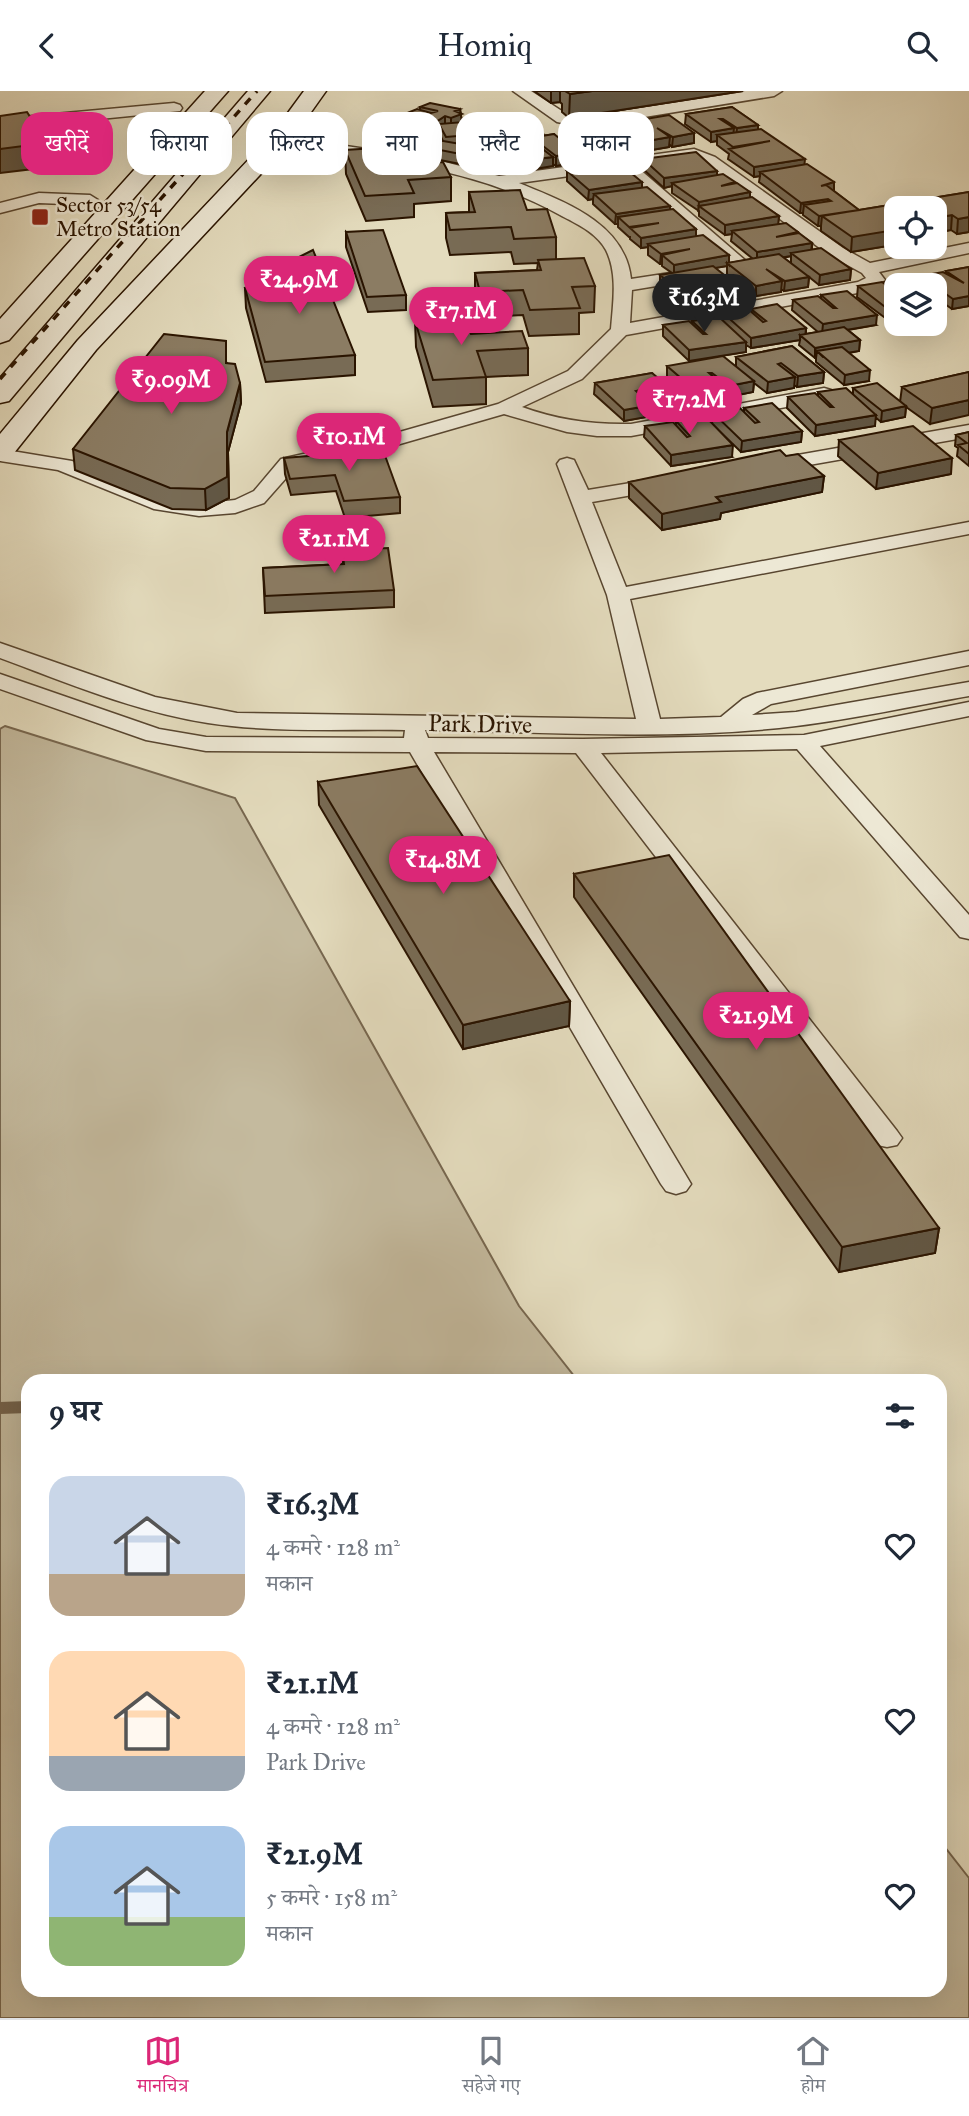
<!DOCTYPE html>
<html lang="hi">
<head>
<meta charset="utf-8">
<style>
  :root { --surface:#fff; --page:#f6f6f7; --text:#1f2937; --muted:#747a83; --line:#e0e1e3; --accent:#db2777 }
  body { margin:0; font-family:"IM FELL Great Primer","Noto Serif Devanagari",serif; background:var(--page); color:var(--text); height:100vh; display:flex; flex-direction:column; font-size:26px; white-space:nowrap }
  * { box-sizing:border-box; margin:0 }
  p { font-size:23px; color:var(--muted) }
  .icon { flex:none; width:38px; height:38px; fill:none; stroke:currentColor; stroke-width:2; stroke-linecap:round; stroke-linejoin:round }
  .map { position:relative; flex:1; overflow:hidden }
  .details { position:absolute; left:21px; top:1283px; width:926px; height:623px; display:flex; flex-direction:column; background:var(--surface); border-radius:21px; box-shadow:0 7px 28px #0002 }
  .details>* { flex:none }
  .hud { position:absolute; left:21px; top:21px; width:928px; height:63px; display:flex; gap:14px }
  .buttons { position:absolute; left:884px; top:105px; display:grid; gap:14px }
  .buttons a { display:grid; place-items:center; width:63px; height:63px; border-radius:14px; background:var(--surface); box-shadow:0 7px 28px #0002; font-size:35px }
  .price { position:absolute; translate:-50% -60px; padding:0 16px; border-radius:24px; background:var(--accent); color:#fff; font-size:23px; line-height:46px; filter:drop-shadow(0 2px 4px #0008) }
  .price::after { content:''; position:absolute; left:50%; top:42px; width:21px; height:16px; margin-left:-10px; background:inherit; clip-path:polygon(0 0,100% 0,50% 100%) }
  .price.on { background:#222; color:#fff }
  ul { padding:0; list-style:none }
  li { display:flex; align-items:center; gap:21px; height:175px; padding:0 28px }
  li span { display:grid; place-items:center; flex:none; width:196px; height:140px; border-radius:21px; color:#555 }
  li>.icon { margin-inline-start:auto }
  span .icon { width:84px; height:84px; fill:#fffc; stroke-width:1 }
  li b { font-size:30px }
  h2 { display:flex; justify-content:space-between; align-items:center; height:84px; padding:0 28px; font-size:30px }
  .chip { padding:0 24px; border-radius:21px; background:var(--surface); box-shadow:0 7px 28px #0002; font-size:24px; line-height:63px }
  .chip.on { background:var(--accent); color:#fff }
  header { display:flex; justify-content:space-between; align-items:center; height:91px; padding:0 28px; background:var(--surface); font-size:32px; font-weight:600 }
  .menu { display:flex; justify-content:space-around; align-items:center; height:98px; border-top:2px solid var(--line); background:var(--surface); font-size:19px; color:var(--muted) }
  .menu a { display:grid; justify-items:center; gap:4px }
  .menu .on { color:var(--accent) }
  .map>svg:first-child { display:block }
  .green { fill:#c4ba9e; stroke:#77674f; stroke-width:2 }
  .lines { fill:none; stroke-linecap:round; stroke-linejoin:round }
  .stream { stroke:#74634b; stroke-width:12 }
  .street-casing { stroke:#584630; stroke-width:3 }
  .secondary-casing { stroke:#2a1400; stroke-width:3 }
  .street { fill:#ede8d5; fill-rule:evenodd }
  .secondary { fill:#ede8d5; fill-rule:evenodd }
  .rail { stroke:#2a1400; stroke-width:3.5; stroke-dasharray:8 8; stroke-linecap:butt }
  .wall { fill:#786b55; stroke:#2a1400; stroke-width:2; fill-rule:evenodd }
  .shaded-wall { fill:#615745; stroke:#2a1400; stroke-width:2 }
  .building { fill:#8b7c63; stroke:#2a1400; stroke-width:2 }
  .poi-dot { fill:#8f2418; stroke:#ede8d5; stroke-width:2.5 }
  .labels { text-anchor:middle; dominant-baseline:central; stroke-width:5; stroke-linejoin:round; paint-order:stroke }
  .far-poi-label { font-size:21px; fill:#2a1400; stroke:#ede8d5; text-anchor:start }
  .street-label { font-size:24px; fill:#2a1400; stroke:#ede8d5 }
</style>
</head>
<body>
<header><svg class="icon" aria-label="back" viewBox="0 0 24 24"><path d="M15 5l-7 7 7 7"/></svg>Homiq<svg class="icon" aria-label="search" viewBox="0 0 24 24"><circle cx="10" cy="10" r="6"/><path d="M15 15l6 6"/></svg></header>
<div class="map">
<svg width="969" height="1927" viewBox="0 0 969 1927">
  <rect width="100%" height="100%" fill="#e4dcbe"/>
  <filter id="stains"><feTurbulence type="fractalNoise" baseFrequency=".00286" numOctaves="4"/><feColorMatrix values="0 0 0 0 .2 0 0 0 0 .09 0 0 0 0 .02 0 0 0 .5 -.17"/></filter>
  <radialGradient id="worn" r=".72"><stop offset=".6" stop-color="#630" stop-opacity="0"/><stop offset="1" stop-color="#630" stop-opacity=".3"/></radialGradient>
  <path class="green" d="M524 25 549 48 522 51 498 28Z
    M5 635 235 707 519 1215 578 1290H28V1899H940V1750L969 1787V1927H0V638Z"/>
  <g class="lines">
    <path class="stream" d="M0 1317 28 1316"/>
    <g class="street-casing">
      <path id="street" d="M513 0H531L568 24 583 26 745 0H782L774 5 583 36 557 31Z
        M174 12 180 14 182 17 180 20 0 38V28Z
        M279 45 433 68 499 85 694 58 715 66 843 157 870 172 969 152V162L879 181 885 189 863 201 626 244 582 288 522 316C558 329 593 334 631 333L824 297 831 299 834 303 824 309 631 345H597L567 341 504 323 400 353 295 377 264 412 235 422 199 425 154 418 58 379 0 370V358L72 370 152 403 179 411 199 413 235 409 254 400 281 368 389 344 498 313 568 280 611 238C613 212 618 183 606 159 597 142 577 133 560 124 497 89 429 75 358 65 330 61 300 60 273 53L271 50 273 47ZM692 68 703 72 821 158 746 170 637 76ZM620 78 729 173 631 188C625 132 565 111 519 92ZM833 166 862 182 866 187 858 191 630 232 632 199Z
        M39 102 90 104 98 109 90 114 39 112 0 122V112Z
        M969 334V346L769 381 762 379 759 375 762 371 769 369Z
        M567 367 574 369 588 399 667 386 674 388 677 392 674 396 667 398 592 411 626 496 969 431V443L630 508 660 628 721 626 743 608 757 602 969 560V574L771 613 752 624 796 621 969 591V605C912 615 854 628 796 635 674 650 548 641 425 639L428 647 583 648 804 644 969 611V625L820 655 969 824V848L960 846 797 658 601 662 897 1040 902 1047 897 1054 887 1056 877 1054 576 662 434 661 691 1093 686 1100 676 1103 666 1100 661 1093 410 661 206 660 146 649 0 598V583L159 638 206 646 404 647 405 639C341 638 273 642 208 632 136 621 68 592 0 567V552L155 606 237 622 636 628 607 504 557 373 560 369Z"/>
    </g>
    <g class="secondary-casing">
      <path id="secondary" d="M205 0H228L9 249 0 252V228Z
        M248 0H270L9 310 0 312V287Z
        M304 0H326L287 55 96 259 10 367 0 369V343L78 249 271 45Z"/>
    </g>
    <use href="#street" class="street"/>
    <use href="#secondary" class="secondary"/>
    <path class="rail" d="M0 288 257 0"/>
  </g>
  <path class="wall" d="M534 0H743L569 27 562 21V13L560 11 551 12Z
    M420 16 460 18 462 31 483 43V53L466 54 472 55V65L460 73 415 64V54L443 50 439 42V38L433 42 402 34V24L420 19Z
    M732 16 758 34V38L804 74 834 100 859 119 969 101V141L957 143 951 139 940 141 939 146 934 147V117H896V148H894V154L851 161 821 140V135H818L803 124V122H800L759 91 760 85 754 86 728 68 729 63 717 54V50L711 51 685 33 686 23Z
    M622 32 694 42V52L672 56 670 54 669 56 646 60 639 54V62L617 66 614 64V66L591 70 566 51 567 42 622 40Z
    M554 43 578 71 556 75 553 73V75L529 79 505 60V51Z
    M345 59 451 86V110L414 113V126L366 130 346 83Z
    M643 68 717 80V84L750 101V106L779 125 778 133 798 141V142L812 152V159L851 178 850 189 819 194 809 186 808 196 784 200 781 198V201L756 205 727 183V175L715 177 741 208 717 213 714 210V213L688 218 660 195V184L672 182 662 175V173H660L648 164V156L641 157 630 148V146H629L618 136V133H615L593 113V108L588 109 567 90V80L642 91V96L696 138V145L729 172 753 168 731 150 732 143 725 144 699 125V120L672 102V95L664 97 643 78ZM791 165V172L783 167Z
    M469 101 527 119 556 146V168L595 195 594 221 579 222V243L529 245 523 224 480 226 475 208V182L537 179 538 172 514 173 511 161 450 164 446 147V122L469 121Z
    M346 141 406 204V219L368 221 346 156Z
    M969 176V215L952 218 942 211 941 220 934 221V194H896V228L888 229 857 206 858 195 885 193V191L919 193 920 185 946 182V180Z
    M286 194 355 264V284L266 291 246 217 245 197Z
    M821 204 876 234 848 239 860 249 859 260 849 262 869 290 844 294 816 271V267H815L799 254 800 249 751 257 746 254V261L689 270 663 245V234L692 233V230L722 229 723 222 751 221V218L806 237V243L818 241 792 219 793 209 821 207Z
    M415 230 528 257V284L486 286V313L433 316 416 256Z
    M792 255 824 281 823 292 797 296 794 294V297L767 302 754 292 753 301 728 306 725 303 724 307 697 312 667 286V275H736V266Z
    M227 272 240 292 241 312 228 361 229 407 206 419 172 418 75 379 73 358Z
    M969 281 930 333 906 316 905 326 881 331 875 326V335L815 345 787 317 788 306 818 305V301L853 303V297L900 311 902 296Z
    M652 282 682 319 656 324 652 321V325L624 330 594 303 595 292Z
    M744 317 802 340 801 351 741 361 712 333 713 322 744 320Z
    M676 330 732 366 671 375 644 346 645 335 676 334Z
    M969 341V375L957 365 958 357 955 355 956 344Z
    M839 349 951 383 876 398 838 365Z
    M786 365 824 385 822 401 721 422 720 428 662 439 629 407V391Z
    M284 367 400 406V422L345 427 336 400 291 404 285 383Z
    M342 459 394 499V516L265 522 263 477 343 473Z
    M318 691 570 910 569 935 463 958 319 714Z
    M574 783 939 1137 935 1162 839 1181 574 806Z"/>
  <path class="shaded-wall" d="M551 0H560V11L551 12Z
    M592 0H743L569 27 570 3Z
    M460 18 462 32 451 37V27L455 20Z
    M445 25V35L439 33V38L433 42V33Z
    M758 34V43L736 47 737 37Z
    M734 37 733 47 717 44V50L711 51V41Z
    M61 39 63 63 49 65 50 76 0 82V58L40 42Z
    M694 42V52L672 56 673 46Z
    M670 46 669 56 646 60 647 50Z
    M639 53V62L617 66V56Z
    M472 55V65L460 73V63Z
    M614 57V66L591 70V60Z
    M578 62V71L556 75V65Z
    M553 66V75L529 79V69Z
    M805 68 804 78 760 81V85L754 86V76Z
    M717 80V89L672 92V95L664 97V87Z
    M642 91V101L594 103 593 108 588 109 589 99Z
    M834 91V101L821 95Z
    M750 101V111L699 115 698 121 699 111Z
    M828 108 827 118 804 114 803 122H800L801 112Z
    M670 115V125L618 126V133H615L616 123Z
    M859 119 822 125 821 135H818L819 125Z
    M952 124 951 139 940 141 939 146 934 147 935 127Z
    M779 125 778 135 732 140V143L725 144V134Z
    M969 126V141L957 143 958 128Z
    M896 133V148H894V154L851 161 852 146 889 135Z
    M696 138V149L648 153V156L641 157V147Z
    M812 152 811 162H791V165L757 171V161Z
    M690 158 662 164V173H660L661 163Z
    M729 164V174L727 172V175L674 184V174Z
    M851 178 850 189 819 194 820 184Z
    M809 186 808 196 784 200 785 190Z
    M782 190 781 201 756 205V195Z
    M742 198 741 208 717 213V202Z
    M714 203V213L688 218 689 207Z
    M969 205V215L952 218 953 208Z
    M942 209 941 220 934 221V211Z
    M896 217V228L888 229 889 219Z
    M877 224 876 234 822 243 823 233Z
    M806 237 805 248 800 244V249L751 257V247Z
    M860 249 859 260 823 266 817 260 816 267H815V257Z
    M746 251V261L689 270V259Z
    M870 279 869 290 844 294 845 284Z
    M824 281 823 292 797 296 798 285Z
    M795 286 794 297 767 302 768 291Z
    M754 290 753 301 728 306 729 295Z
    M240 292 241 312 228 361 229 407 206 419 205 398 227 341Z
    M725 296 724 307 697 312V301Z
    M683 308 682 319 656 324V313Z
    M969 309V324L930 333 932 317Z
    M653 314 652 325 624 330V319Z
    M906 315 905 326 881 331 882 320Z
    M876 324 875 335 815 345 816 334Z
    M802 340 801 351 741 361 742 350Z
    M733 354 732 366 671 375V364Z
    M952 367 951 383 876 398 878 382Z
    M824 385 822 401 721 422 720 428 662 439V423L716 406Z
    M570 910 569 935 463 958V934Z
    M939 1137 935 1162 839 1181 842 1156Z"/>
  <path class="building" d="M565 0H592L570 3Z
    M430 12 460 18 455 20 462 23 451 27 445 25 433 33 402 24 417 18 431 22 438 20 420 16Z
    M732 16 758 34 737 37 723 28H720L734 37 711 41 686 23Z
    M27 21 32 29 53 27 61 39 40 42 47 52 0 58V25Z
    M669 24 694 42 673 46 657 37 670 46 647 50 622 32Z
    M476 30 483 43 446 46 439 33Z
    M615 34 639 53 617 56 601 47 614 57 591 60 567 42Z
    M761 38 805 68 754 76 729 58 770 50 733 56 717 44Z
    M554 43 578 62 556 65 543 55 540 56 553 66 529 69 505 51Z
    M426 47 472 55 460 63 415 54Z
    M392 56 400 74 443 71 451 86 408 89 414 102 365 105 345 59Z
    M696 61 717 80 664 87 643 68Z
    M619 72 642 91 589 99 567 80Z
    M807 73 834 91 821 95 826 94 859 119 819 125 804 114 831 110 828 108 801 112 760 81Z
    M723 83 735 91 721 95 737 92 750 101 699 111 672 92Z
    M647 96 670 115 616 123 594 103Z
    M520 99 527 119 547 118 556 146 514 148 511 136 450 139 446 122 475 121 469 101Z
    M969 101V126L958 128 952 124 935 127 941 131 934 132V117H896V133L889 135 895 139 852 146 822 125Z
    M752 106 779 125 725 134 699 115Z
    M673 118 696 138 641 147 630 137 659 132 629 136 618 126Z
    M786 132 798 141 776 146 799 142 812 152 757 161 732 140Z
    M383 139 406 204 367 206 346 141Z
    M703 144 729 164 674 174 662 164 690 158 661 163 648 153Z
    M821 157 851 178 820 184 791 162Z
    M313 159 355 264 265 271 245 197 286 194 287 179 291 170Z
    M779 163 809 186 785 190 766 178 782 190 756 195 727 172Z
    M584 167 595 195 572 196 580 217 530 219 523 199 480 201 475 182 541 179 538 169Z
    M713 175 742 198 717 202 702 190 699 191 714 203 689 207 660 184Z
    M969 176V205L953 208 920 185 943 181 964 192 946 180Z
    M911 186 922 194H896V199L885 191Z
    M882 191 896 201V217L889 219 858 195Z
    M847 200 877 224 823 233 793 209 818 205 833 217H836L821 204Z
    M934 204 942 209 934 211Z
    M777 213 806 237 751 247 723 222 748 218 763 231 766 230 751 218Z
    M719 226 746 251 689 259 663 234 689 230 703 243H706L692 230Z
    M466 227 471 243 522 240 528 257 477 260 486 286 433 289 415 230Z
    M844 236 860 249 815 257 800 244Z
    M164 243 226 250V272L235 273 240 292 227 341V386L205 398 170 397 73 358Z
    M792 255 824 281 798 285 781 272 778 273 795 286 768 291 736 266Z
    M842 256 870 279 845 284 817 260Z
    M723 265 754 290 729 295 712 282H709L725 296 697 301 667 275Z
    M969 281V309L932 317 902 296Z
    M652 282 683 308 656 313 640 299 636 300 653 314 624 319 595 292Z
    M877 292 906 315 882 320 853 297Z
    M846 297 876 324 816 334 788 306 815 302 830 316H833L818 301Z
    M772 312 802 340 742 350 713 322 740 317 755 332 759 331 744 317Z
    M706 326 733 354 671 364 645 335 673 331 687 346 690 345 676 330Z
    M913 335 952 367 878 382 839 349Z
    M969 341V363L958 354 967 352 956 344Z
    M383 359 400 406 344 410 335 384 290 388 284 367Z
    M780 359 786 365 798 363 824 385 716 406 721 411 662 423 629 391Z
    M388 457 394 499 265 505 263 477 344 473 342 459Z
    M417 675 570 910 463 934 318 691Z
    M669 764 939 1137 842 1156 574 783Z"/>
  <rect class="poi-dot" x="31" y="117" width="18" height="18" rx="3.5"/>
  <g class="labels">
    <g class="far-poi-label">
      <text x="56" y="114">Sector 53/54<tspan x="56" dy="24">Metro Station</tspan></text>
    </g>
    <g class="street-label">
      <text transform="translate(480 633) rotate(1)">Park Drive</text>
    </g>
  </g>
  <rect width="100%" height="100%" filter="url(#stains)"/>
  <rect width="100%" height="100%" fill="url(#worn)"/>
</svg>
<div class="buttons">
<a><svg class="icon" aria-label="locate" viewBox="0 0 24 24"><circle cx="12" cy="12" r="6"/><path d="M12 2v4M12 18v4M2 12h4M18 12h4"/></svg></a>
<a><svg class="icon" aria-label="layers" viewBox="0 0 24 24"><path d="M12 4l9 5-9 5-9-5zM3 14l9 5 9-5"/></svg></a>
</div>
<b class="price" style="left:299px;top:225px">₹24.9M</b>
<b class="price on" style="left:704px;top:243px">₹16.3M</b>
<b class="price" style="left:461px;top:256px">₹17.1M</b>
<b class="price" style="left:171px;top:325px">₹9.09M</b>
<b class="price" style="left:689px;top:345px">₹17.2M</b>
<b class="price" style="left:349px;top:382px">₹10.1M</b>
<b class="price" style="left:334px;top:484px">₹21.1M</b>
<b class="price" style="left:443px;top:805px">₹14.8M</b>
<b class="price" style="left:756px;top:961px">₹21.9M</b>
<div class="hud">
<a class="chip on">खरीदें</a>
<a class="chip">किराया</a>
<a class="chip">फ़िल्टर</a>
<a class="chip">नया</a>
<a class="chip">फ़्लैट</a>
<a class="chip">मकान</a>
</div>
<section class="details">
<h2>9 घर<svg class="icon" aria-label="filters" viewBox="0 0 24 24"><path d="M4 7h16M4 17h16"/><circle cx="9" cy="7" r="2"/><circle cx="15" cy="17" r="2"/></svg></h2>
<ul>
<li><span style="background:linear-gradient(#c9d6e8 70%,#b9a48a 0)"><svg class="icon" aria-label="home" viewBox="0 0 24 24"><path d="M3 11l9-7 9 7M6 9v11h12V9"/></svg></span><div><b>₹16.3M</b><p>4 कमरे · 128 m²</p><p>मकान</p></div><svg class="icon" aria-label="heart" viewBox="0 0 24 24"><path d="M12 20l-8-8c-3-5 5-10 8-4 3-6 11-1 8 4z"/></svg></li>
<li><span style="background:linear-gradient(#ffd9b3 75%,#9aa5b1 0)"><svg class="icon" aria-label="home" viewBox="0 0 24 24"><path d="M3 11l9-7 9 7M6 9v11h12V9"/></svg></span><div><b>₹21.1M</b><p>4 कमरे · 128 m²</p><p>Park Drive</p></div><svg class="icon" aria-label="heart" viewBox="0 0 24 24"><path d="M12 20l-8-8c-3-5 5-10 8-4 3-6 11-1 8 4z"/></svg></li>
<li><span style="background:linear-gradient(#a9c7e8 65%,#8fb573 0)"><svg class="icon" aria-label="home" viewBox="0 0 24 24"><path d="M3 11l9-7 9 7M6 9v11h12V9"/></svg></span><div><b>₹21.9M</b><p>5 कमरे · 158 m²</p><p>मकान</p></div><svg class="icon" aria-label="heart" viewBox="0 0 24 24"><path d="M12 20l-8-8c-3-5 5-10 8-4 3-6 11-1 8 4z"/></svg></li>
</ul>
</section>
</div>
<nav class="menu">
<a class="on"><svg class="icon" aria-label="map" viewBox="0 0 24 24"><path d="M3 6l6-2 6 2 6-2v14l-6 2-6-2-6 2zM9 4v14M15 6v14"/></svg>मानचित्र</a>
<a><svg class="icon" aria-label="saved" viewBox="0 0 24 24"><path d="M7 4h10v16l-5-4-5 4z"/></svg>सहेजे गए</a>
<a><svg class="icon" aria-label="home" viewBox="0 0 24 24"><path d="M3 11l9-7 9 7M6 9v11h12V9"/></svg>होम</a>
</nav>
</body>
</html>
